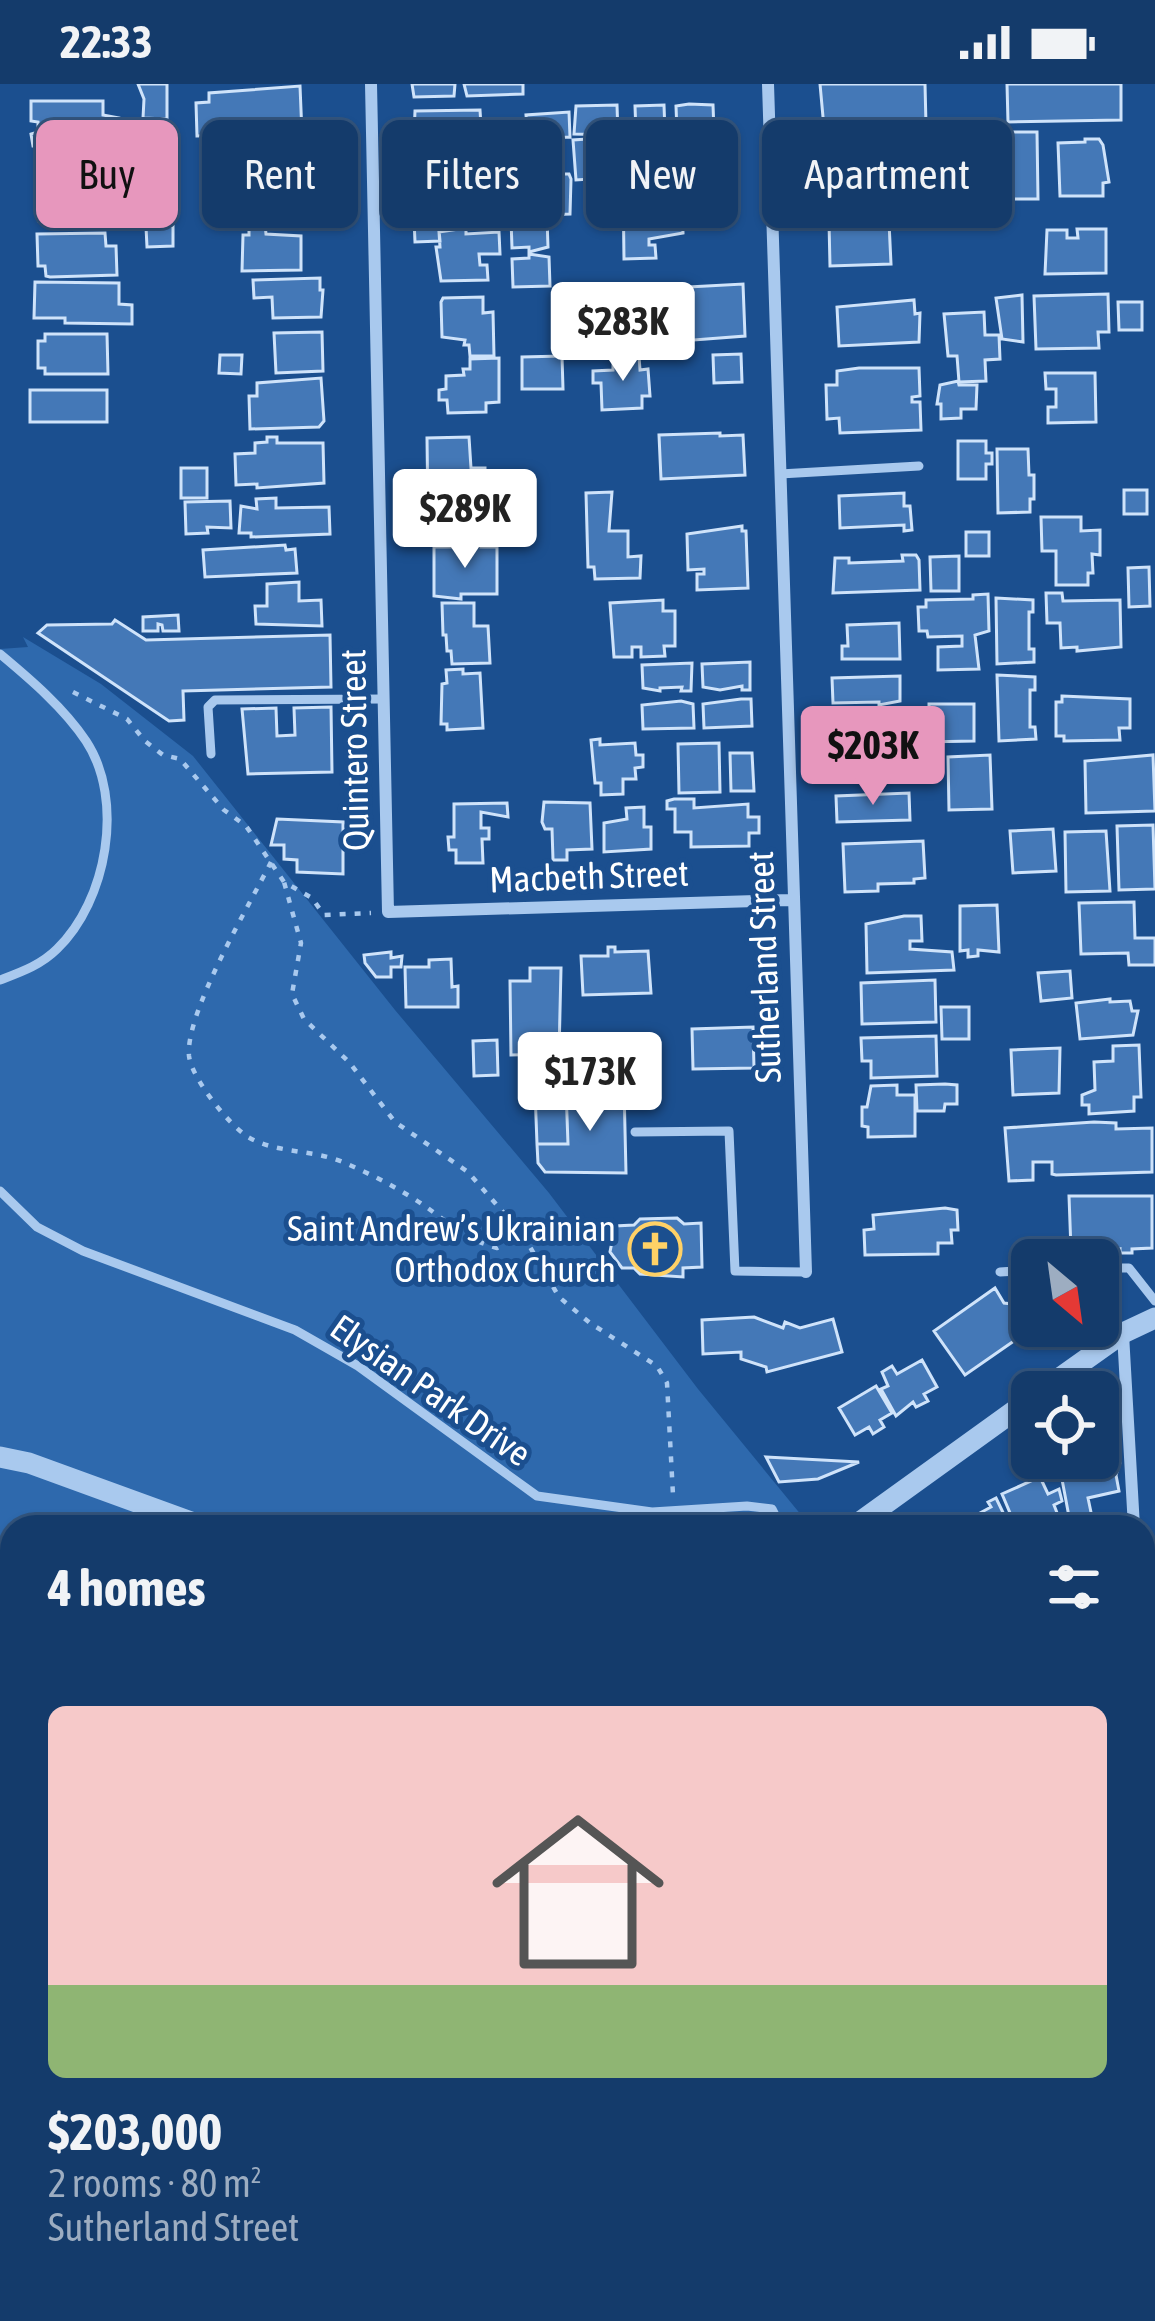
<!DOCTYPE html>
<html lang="en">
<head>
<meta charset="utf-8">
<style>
  :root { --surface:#143b6b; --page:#1d4271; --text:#f1f3f6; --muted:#9dadc1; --line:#33557e; --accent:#e797bd }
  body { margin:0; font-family:"Asap Condensed",sans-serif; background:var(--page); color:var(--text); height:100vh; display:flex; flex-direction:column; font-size:45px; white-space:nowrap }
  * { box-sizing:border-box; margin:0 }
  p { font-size:39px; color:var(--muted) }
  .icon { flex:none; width:66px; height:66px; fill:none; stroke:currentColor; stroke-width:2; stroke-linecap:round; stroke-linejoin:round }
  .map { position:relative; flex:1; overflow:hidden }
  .side { position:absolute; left:0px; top:1431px; width:1155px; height:807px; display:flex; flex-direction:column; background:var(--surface); border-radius:36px 36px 0 0; box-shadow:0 3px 9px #0004,0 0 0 3px var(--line) }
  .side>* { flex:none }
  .guide { position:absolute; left:36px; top:36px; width:1083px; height:108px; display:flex; gap:24px }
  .needle { width:78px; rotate:151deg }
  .buttons { position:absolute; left:1011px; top:1155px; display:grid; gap:24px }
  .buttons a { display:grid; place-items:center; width:108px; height:108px; border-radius:18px; background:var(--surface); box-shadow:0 3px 9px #0004,0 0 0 3px var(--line); font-size:60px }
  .price { position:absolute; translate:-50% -102px; padding:0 27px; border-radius:12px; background:#fff; color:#222; font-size:39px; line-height:78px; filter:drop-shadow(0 3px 6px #0008) }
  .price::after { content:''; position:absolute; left:50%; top:72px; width:36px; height:27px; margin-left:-18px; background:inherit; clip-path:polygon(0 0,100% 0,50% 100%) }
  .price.on { background:var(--accent); color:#111 }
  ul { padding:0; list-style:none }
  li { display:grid; align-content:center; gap:24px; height:636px; padding:0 48px }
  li+li { border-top:3px solid var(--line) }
  li span { display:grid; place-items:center; height:372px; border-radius:18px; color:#555 }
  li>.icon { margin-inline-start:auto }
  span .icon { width:216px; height:216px; fill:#fffc; stroke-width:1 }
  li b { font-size:51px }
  h2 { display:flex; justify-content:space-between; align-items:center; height:144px; padding:0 48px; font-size:51px }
  .chip { padding:0 42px; border-radius:18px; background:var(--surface); box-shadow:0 3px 9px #0004,0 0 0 3px var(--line); font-size:42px; line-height:108px }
  .chip.on { background:var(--accent); color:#111 }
  .status { display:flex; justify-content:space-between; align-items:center; height:84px; padding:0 60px; background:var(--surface); direction:ltr }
  .status svg { height:33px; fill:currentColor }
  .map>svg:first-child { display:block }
  .green { fill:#2e69ad }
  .building { fill:#4478b7; stroke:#cfe3fa; stroke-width:3 }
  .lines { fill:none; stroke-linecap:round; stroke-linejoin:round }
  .path { stroke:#a9c9ee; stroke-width:4.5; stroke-dasharray:6 9; stroke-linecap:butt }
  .service { stroke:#a9c9ee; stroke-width:9 }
  .minor { stroke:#a9c9ee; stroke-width:12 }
  .tertiary { stroke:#a9c9ee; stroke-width:21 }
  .labels { text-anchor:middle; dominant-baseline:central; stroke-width:10; stroke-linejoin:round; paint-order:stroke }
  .street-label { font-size:36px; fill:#fff; stroke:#1b4f8f }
  .poi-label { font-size:36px; fill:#fff; stroke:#1b4f8f; text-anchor:end }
</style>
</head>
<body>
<div class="status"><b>22:33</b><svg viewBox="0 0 49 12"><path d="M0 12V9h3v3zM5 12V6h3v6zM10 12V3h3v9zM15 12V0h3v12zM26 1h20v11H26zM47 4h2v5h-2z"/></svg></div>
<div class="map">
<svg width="1155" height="2237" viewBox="0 0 1155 2237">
  <rect width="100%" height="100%" fill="#1b4f8f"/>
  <path class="green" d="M23 553 101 600 193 672 395 926 549 1109 698 1305 811 1443H12V2226H1143V1849L1155 1864V2237H0V565L28 563Z"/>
  <path class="building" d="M138 0H167V35L143 34 144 15Z
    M412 0H455L454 12 414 13Z
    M464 0H523V10L467 12Z
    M820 0H925L926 41 824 44Z
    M1007 0H1121V36L1008 38Z
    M300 2 302 50 197 52 196 19 209 18V9Z
    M31 17H103V31L119 34V41H141V59L147 58V64L33 62 31 50 38 48V38L31 37Z
    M689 20 713 21 714 47 677 48 676 22Z
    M617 21 618 51 574 50 576 22Z
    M664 21 665 48 636 49 635 22Z
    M480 26 481 42H471V52L467 54 414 52 415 27Z
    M569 28 570 53 528 55 526 31Z
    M993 48H1037L1038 115H994Z
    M603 54 605 94 576 96 573 56Z
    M1085 55H1099L1103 61 1109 98 1103 99V112H1060L1058 59 1085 58Z
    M456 57H475V83L417 84 416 58H443V63L456 62Z
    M317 64 320 117 312 118 313 132 249 134 248 100 279 97 249 98 247 66Z
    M155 71 156 136 98 137V107H120V72Z
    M560 75 561 90H569L571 95 570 130 505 132 504 108H519V92H545V76Z
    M881 77V110L840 112V102H834V78Z
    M63 80H76V86H92L94 136 39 137V86L63 85Z
    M492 95 496 97V110H493V130L436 131V96Z
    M671 95V113L682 112 683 149 649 155V161H655L656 174 624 175 623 96Z
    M438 134 440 157 415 158 414 135Z
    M547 134 548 163 529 168V163L512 164 511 135Z
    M837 137 889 138 891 180 830 182 829 138Z
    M249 140H265L266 150 301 152V186L242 187 243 151H249Z
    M173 142V162L147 163 146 143Z
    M459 145H466V150L499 148 500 170H479L480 181H487L488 196 441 197 436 163H440L439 148Z
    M1077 145H1106V189L1045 190 1047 146H1067V154H1078Z
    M105 149 106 162H116L117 191 50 193 46 192 45 182H38L37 150Z
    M529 170 549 173 550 202 513 203 512 175 529 174Z
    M320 194V206H323L321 233 273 234 272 213 254 214 253 196Z
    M35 198 119 199V220L132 221V240L65 239V234H34Z
    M743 200 745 252 668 258 667 235 660 226H653L652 205Z
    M1108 210 1109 248H1098L1099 264 1036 265 1034 212Z
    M1022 211 1023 258 1002 255 996 214Z
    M483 213V229L493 228 494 272H470L469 261H464L465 256 442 253 441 218 443 214Z
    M914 216 915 230 920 229 919 258 839 262 837 223Z
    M1118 218H1142V246H1119Z
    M984 228 985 251H999L1000 275 985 276 986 297 959 298 957 272H948L944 230Z
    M322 248 323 287 276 289 274 249Z
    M45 250H107L108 290H45V284H38V257H45Z
    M741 270 742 298 714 299 713 271Z
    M220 271H242L241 290 219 289Z
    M562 272 563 305H522V273Z
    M639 272 640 286 648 285 650 312H642V324L602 326 601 299H593V287L613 286V274Z
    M499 274V318L486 319V328L448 329 447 316H439V306L446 305V292L464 291 463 285H470V275Z
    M859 284H919L920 312 912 313V318H920L921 346 840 349 839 334 827 335 826 301H837V287Z
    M1045 289H1095L1096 338 1048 339V323H1056V305H1046Z
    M321 294 324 337 319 343 250 345 249 312H257V299Z
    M958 297 959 301H977L976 325H961V334L941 335V320H937L940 301Z
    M30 306H107V338H30Z
    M720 349V352L743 351 745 391 661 395 659 351Z
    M267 353H277V359H323L324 399 257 404V400L236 401 235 370 255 369V359L267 358Z
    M469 353 471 384H485V412H471V431L428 432 427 354Z
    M958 357H986V369H992V380H986V395H958Z
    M997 365H1028L1029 391H1034V415H1030V428L998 429Z
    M181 384H207V414H181Z
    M1124 406H1147V430H1124Z
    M612 408 609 447H628V473L641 472 640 494 595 495 594 483H588L586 409Z
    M904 409V422H910L912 446 904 447V441L840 444 839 412Z
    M276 414V424L329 423 330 450 251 453V449H239L241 422 257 425 256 415Z
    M230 417 231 444 207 443 208 449 186 450 185 418Z
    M1041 433H1081V447L1100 446V471L1092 470 1093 489H1088V501H1056V467H1042Z
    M742 442V447H746L748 504 697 506V490H704V485L688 486 687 450Z
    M966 448H989V472H966Z
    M471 455H481V463H497V510H461V515L434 512V463H471Z
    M285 461 286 466 295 465 297 489 205 493 203 466Z
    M902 471H916L919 476 920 506 833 509 835 474H849V479L903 477Z
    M959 472V507H931L930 473Z
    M1149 483 1150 522 1129 523 1128 484Z
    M299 498V517L321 516 322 542 256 540 255 522H267V500Z
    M1046 509H1062L1063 517 1120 516 1121 563 1077 567V563L1061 564 1060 539H1047Z
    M988 510 989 547 975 551 979 585 938 586V563L962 562V552L928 553 927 547H919L918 523H926V516L973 515V511Z
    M996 514 1033 516V528H1029V565H1034V578L997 580Z
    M663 516V527H675V562H664L665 572 641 573V563H632V573H614L610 519Z
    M442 519H474V542H488L490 579 452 580 451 567H447L446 551H443Z
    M178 531 179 547H163L162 541 158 540V547H143V533Z
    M115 536 146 556 330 551 331 603 183 607 184 636 169 637 38 549 47 541 112 540Z
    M899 539 900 575H842V562H848L847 541Z
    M750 578V606H742V602L720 606 703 603 702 580Z
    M692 579 691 607H681L682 603 660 604V607L643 604 642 581Z
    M463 585V590L480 589 483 644 447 646V640H441L442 600 447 599 446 586Z
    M997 591 1035 593V606H1030V643H1035L1036 655 999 657Z
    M900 592V617L879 621V618L833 619 832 594Z
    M1062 612 1130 615V644H1119L1120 656 1064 657V652H1056V618H1062Z
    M741 615H751L752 642 704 644 703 620Z
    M681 617 693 620 694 644 643 645 642 621Z
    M929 620H974V657L923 658V636L929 637Z
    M331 623 332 688 248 690 242 625 276 624 277 652 295 651 294 624Z
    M901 635V660L833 662 832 636Z
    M600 655V661L635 659 636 671H643V683L635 684 636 695H623V710L601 711V699H595L591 656Z
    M719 659 720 708 679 709 678 660Z
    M908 667 909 693 835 696 833 690 834 669Z
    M730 669H752L754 707H731Z
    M990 671 992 725 949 726 948 673Z
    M1153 671 1155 727 1086 729 1085 677Z
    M909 709 910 736 837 738 836 712Z
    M674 715H694V724L748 720V733H759V749H749V762L691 763V748H675V725H667V717Z
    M544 718 590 719 592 765 567 766V776H553L552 745H545L542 738Z
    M507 719 508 733 481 728V744H489V755H482L483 779H456V766H449L448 753H454V720Z
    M644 723V743H651V765L604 768V739L627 735 626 724Z
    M277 735 343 738V790L297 788V776L284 775V761H271Z
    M1153 741 1155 805 1119 806 1117 742Z
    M1053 745 1056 787 1013 789 1010 747Z
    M1106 747 1110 807 1066 808 1065 748Z
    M923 757 925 794 914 795V799L878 800V807L845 808 843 760Z
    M1134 818 1135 854H1155V881H1129L1128 869 1081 870 1079 819Z
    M997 821 999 868 978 866V872L968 873V866L960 867V822Z
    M904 832H921L922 857H910V865L952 868 954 886 867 889 866 840Z
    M608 863H615V868L648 867 651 909 583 911 581 872H608Z
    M391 868V874L402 872 401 883H391V893H376L365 879 364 871Z
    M451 875 452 903 458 902V923H406L405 883H429V876Z
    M530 884H561L559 970 511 971 510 897H530Z
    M1070 887 1072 914 1041 917 1038 889Z
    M935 896 936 938 862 940 861 899Z
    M1110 915V918L1130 917 1132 927H1138L1133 951 1080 955 1076 919Z
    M941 923H969V955H942Z
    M753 943 754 984 693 985 692 945Z
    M577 950H595V959L603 961 635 962V986L606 985V991H591V985L576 984Z
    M936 952 937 992 871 994V977H862L861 954Z
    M497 956 498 991 474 992 473 957Z
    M1139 961 1141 1013H1134V1027L1089 1030V1021H1082V1011L1095 1006 1094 978 1113 977V962Z
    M1060 964 1059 1009 1013 1011 1011 966Z
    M945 1000 957 1001V1020H945L944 1027H917L916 1001Z
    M897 1001V1011H915V1052L868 1053V1043L862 1042V1023H867L871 1002Z
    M555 1002 566 1005 568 1060H537L535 1007H555Z
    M624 1003 626 1089 545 1088 538 1079 537 1060H568L566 1005Z
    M1094 1038 1116 1039V1045L1152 1044V1088L1056 1091 1052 1090V1078H1033V1096L1009 1097 1005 1044Z
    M1069 1112H1152V1164L1132 1165V1169H1120V1165L1109 1168 1071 1166Z
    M945 1124 957 1126 958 1146H951L952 1159H938V1170L865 1171 864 1146 874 1145 873 1131Z
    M677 1134 684 1140 701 1139 702 1183 683 1184V1193L640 1190 634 1184H622L610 1168 615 1142 634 1141 640 1135Z
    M995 1204 1004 1219 1012 1220 1024 1238 1021 1252 965 1291 934 1247Z
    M754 1233 783 1244 785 1238 800 1244 833 1235 842 1268 767 1288 766 1283 741 1275V1268L703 1270 702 1236Z
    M922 1276 937 1303 924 1310 928 1317 916 1323 913 1318 896 1332 881 1305 888 1302 882 1288 892 1282 897 1290Z
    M876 1302 892 1329 880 1336 884 1343 873 1350 869 1343 855 1351 839 1324Z
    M1113 1349 1120 1379 1116 1391 1119 1407 1088 1414 1092 1433 1070 1438 1058 1374H1098V1352Z
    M766 1373 859 1378 818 1395 779 1398Z
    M1040 1393 1048 1410 1059 1405 1062 1417 1054 1421 1059 1434 1039 1443H1016L1002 1410Z
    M996 1414 1010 1443H965L970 1441 967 1436 991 1423 988 1418Z
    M1155 1584V1641H1151L1150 1619H1144L1143 1585Z"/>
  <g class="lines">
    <path class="path" d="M73 608 127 635 145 657 163 671 180 675 224 726 246 742 284 798 312 814 324 831 371 829
      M271 778C250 820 185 929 189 972 192 995 229 1041 248 1053 277 1070 314 1065 345 1079 368 1089 390 1100 411 1113 441 1131 462 1155 497 1164L523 1151 468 1088 395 1038 349 978 304 935 292 910 301 859 284 798
      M523 1151 559 1213 590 1239 657 1282 667 1299 673 1411
      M12 1593V1620
      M0 1642 9 1637 12 1628
      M0 1740 12 1734
      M1143 2014 1155 2018
      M289 2226 292 2237
      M207 2237V2226
      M1043 2237V2226"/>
    <path class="service" d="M780 390 919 382
      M0 570C30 595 64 624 86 657 125 716 107 817 57 865 41 881 21 888 0 896
      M211 670 208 623 215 616 383 615
      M635 1048 729 1047 735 1187 806 1188
      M0 1107 37 1143 83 1167 295 1246 358 1282 537 1412 652 1428 747 1422 772 1425 781 1443
      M1098 1184H1129L1155 1217
      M1000 1188 1032 1186
      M804 2237 806 2226"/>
    <path class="minor" d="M371 0 388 828 791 816
      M768 0 806 1188
      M1123 1250 1134 1443"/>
    <path class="tertiary" d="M1040 1308 1123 1249 1155 1234
      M0 1373 29 1379 205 1443
      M853 1443 1032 1314
      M0 1856 12 1884
      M116 2226 118 2237"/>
  </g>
  <defs>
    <g id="church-ring" transform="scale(2.7)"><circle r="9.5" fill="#1b4f8f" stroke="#ffd166" stroke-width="1.5"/><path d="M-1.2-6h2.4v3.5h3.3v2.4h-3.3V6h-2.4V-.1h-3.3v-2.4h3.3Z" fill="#ffd166"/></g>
  </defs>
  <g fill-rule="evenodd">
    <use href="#church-ring" x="655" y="1165"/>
  </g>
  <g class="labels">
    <g class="street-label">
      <text transform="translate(354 666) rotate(-91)">Quintero Street</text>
      <text transform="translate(589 792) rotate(-2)">Macbeth Street</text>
      <text transform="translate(764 883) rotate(-92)">Sutherland Street</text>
      <text transform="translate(431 1306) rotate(35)">Elysian Park Drive</text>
    </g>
    <g class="poi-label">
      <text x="616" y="1144">Saint Andrew’s Ukrainian<tspan x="616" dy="41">Orthodox Church</tspan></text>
    </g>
  </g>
</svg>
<div class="buttons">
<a><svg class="needle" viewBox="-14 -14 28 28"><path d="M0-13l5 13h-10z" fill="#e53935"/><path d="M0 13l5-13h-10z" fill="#9dadc1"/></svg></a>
<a><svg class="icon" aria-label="locate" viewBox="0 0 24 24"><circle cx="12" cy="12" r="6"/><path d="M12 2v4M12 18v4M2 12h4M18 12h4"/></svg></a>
</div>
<b class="price" style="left:623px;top:300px">$283K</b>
<b class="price" style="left:465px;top:487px">$289K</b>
<b class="price on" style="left:873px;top:724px">$203K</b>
<b class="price" style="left:590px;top:1050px">$173K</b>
<div class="guide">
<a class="chip on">Buy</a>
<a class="chip">Rent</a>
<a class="chip">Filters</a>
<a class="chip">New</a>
<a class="chip">Apartment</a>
</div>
<section class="side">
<h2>4 homes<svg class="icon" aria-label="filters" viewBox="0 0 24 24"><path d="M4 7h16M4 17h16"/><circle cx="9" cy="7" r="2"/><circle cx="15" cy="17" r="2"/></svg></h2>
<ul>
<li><span style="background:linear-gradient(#f6c9c9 75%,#8fb573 0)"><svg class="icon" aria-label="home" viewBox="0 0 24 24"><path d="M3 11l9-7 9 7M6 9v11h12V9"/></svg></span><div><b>$203,000</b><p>2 rooms · 80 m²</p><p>Sutherland Street</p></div></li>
</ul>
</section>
</div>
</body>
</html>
